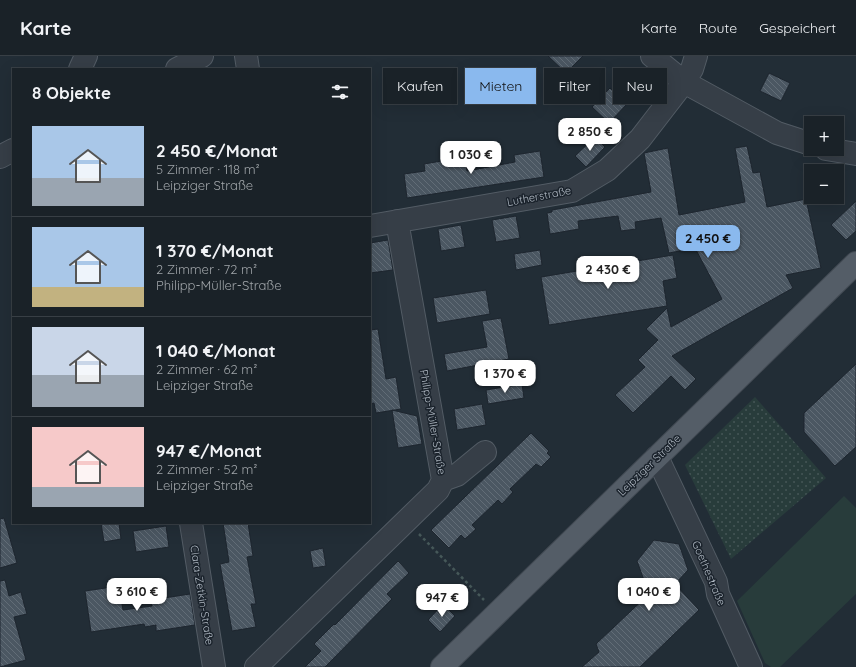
<!DOCTYPE html>
<html lang="de">
<head>
<meta charset="utf-8">
<style>
  :root { --surface:#1a2228; --page:#232a30; --text:#f1f3f6; --muted:#9fa4a8; --line:#383f45; --accent:#8ab9ee }
  body { margin:0; font-family:Quicksand,sans-serif; background:var(--page); color:var(--text); height:100vh; display:flex; flex-direction:column; font-size:15px; white-space:nowrap }
  * { box-sizing:border-box; margin:0 }
  p { font-size:13px; color:var(--muted) }
  .icon { flex:none; width:22px; height:22px; fill:none; stroke:currentColor; stroke-width:2; stroke-linecap:round; stroke-linejoin:round }
  .map { position:relative; flex:1; overflow:hidden }
  .details { position:absolute; left:12px; top:12px; width:359px; height:456px; display:flex; flex-direction:column; background:var(--surface); border-radius:0px; box-shadow:0 4px 16px #0002,0 0 0 1px var(--line) }
  .details>* { flex:none }
  .top-card { position:absolute; left:383px; top:12px; width:380px; height:36px; display:flex; gap:8px }
  .buttons { position:absolute; left:804px; top:60px; display:grid; gap:8px }
  .buttons a { display:grid; place-items:center; width:40px; height:40px; border-radius:0px; background:var(--surface); box-shadow:0 4px 16px #0002,0 0 0 1px var(--line); font-size:20px }
  .price { position:absolute; translate:-50% -34px; padding:0 9px; border-radius:8px; background:#fff; color:#222; font-size:13px; line-height:26px; filter:drop-shadow(0 1px 2px #0008) }
  .price::after { content:''; position:absolute; left:50%; top:24px; width:12px; height:9px; margin-left:-6px; background:inherit; clip-path:polygon(0 0,100% 0,50% 100%) }
  .price.active { background:var(--accent); color:#111 }
  ul { padding:0; list-style:none }
  li { display:flex; align-items:center; gap:12px; height:100px; padding:0 20px }
  li+li { border-top:1px solid var(--line) }
  li span { display:grid; place-items:center; flex:none; width:112px; height:80px; border-radius:0px; color:#555 }
  li>.icon { margin-inline-start:auto }
  span .icon { width:48px; height:48px; fill:#fffc; stroke-width:1 }
  li b { font-size:17px }
  h2 { display:flex; justify-content:space-between; align-items:center; height:48px; padding:0 20px; font-size:17px }
  .tag { padding:0 14px; border-radius:0px; background:var(--surface); box-shadow:0 4px 16px #0002,0 0 0 1px var(--line); font-size:14px; line-height:36px }
  .tag.active { background:var(--accent); color:#111 }
  header { display:flex; align-items:center; gap:24px; box-sizing:border-box; height:56px; padding:0 20px; background:var(--surface); border-bottom:1px solid var(--line) }
  header strong { font-size:19px }
  nav { display:flex; gap:22px; margin-inline-start:auto; font-size:14px }
  .map>svg:first-child { display:block }
  .grass { fill:url(#grass-dots) }
  .park { fill:#283c3b }
  .building { fill:url(#building-back-hatch); stroke:#1d252e }
  .lines { fill:none; stroke-linecap:round; stroke-linejoin:round }
  .minor-casing { stroke:#535c65; stroke-width:24 }
  .major-casing { stroke:#424a53; stroke-width:24 }
  .path { stroke:#465859; stroke-width:2.5; stroke-dasharray:3 3; stroke-linecap:butt }
  .minor { stroke:#363e47; stroke-width:22 }
  .major { stroke:#545d67; stroke-width:22 }
  .labels { text-anchor:middle; dominant-baseline:central; stroke-width:3; stroke-linejoin:round; paint-order:stroke }
  .street-label { font-size:11px; fill:#b0b9c3; stroke:#1b232c }
</style>
</head>
<body>
<header>
<strong>Karte</strong>
<nav><a>Karte</a><a>Route</a><a>Gespeichert</a></nav>
</header>
<div class="map">
<svg width="856" height="611" viewBox="0 0 856 611">
  <defs>
    <pattern id="grass-dots" width="8" height="8" patternUnits="userSpaceOnUse"><rect width="8" height="8" fill="#283c3b"/><path d="M2 2h.1M6 6h.1" fill="none" stroke="#455656" stroke-width="1.8" stroke-linecap="round"/></pattern>
    <pattern id="building-back-hatch" width="6" height="6" patternUnits="userSpaceOnUse"><rect width="6" height="6" fill="#4b5762"/><path d="M-1 5l2 2M0 0l6 6M5-1l2 2" fill="none" stroke="#626d77"/></pattern>
  </defs>
  <rect width="100%" height="100%" fill="#222d36"/>
  <path class="grass" d="M755 341 826 422 731 503 685 409Z"/>
  <path class="park" d="M844 440 856 452V538L780 611H771L765 607 737 545Z"/>
  <path class="building" d="M548 0H583L566 17Z
    M769 17 790 27 781 45 760 35Z
    M610 32 627 48 609 67 592 51Z
    M595 81 605 91 586 111 575 100Z
    M747 90 753 117 760 116 767 151 806 143 821 212 786 219 793 232 672 300 696 323 685 334 671 320 633 357 615 339 645 311 638 304 658 284 646 273 667 252 671 271 722 243 695 192 669 197 661 162 635 166 636 173 621 175 618 160 578 165 579 173 550 178 547 157 552 156V154L651 136 644 97 668 92 679 159 745 146 735 92Z
    M540 95 544 121 407 142 404 118 425 115 424 108 465 101 467 115 515 106 514 99Z
    M856 145V175L846 184 831 169Z
    M516 160 520 182 496 186 492 164Z
    M461 169 465 191 441 195 438 173Z
    M388 184 393 214 370 217V187Z
    M540 194 542 209 516 214 514 198Z
    M673 199 677 222 663 225 667 250 549 269 541 221Z
    M486 234 490 258 437 267 433 242Z
    M501 262 509 303 447 315 444 298 487 291 482 265Z
    M378 273 386 323 396 321 401 353 376 357 374 347 370 348V274Z
    M856 308V391L835 410 804 376V357Z
    M522 328 524 342 488 348 486 334Z
    M482 348 486 369 457 374 454 353Z
    M392 354 417 360 422 388 398 392Z
    M531 377 549 395 547 397 551 401 541 411 536 408 510 433 513 436 502 448 498 444 472 469 476 473 465 483 461 479 449 492 431 474Z
    M4 462 17 507 0 512V463Z
    M101 467H119L121 483 104 486Z
    M223 467H248L253 500 247 501 256 548H251L256 571 232 575 220 508 229 506Z
    M166 470 169 491 136 496 133 475Z
    M654 484 679 488 688 514 675 528 699 554 640 611H582L599 596 596 588 649 538 637 505Z
    M323 492 326 510 313 512 310 495Z
    M398 505 409 517 387 538 392 543 325 611H305L321 595 314 588 334 568 335 569Z
    M5 524 9 540 21 536 24 548 27 558 14 561 26 604 0 611V525Z
    M119 530 123 554 152 550 151 544 190 538 195 569 156 575V569L145 571 144 568 91 576 85 535Z
    M443 548 455 560 440 576 428 564Z"/>
  <g class="lines">
    <g class="minor-casing">
      <path id="minor" d="M246 0 248 13
        M652 0 684 26 777 77 811 88
        M80 13 86 0
        M177 13 202 0
        M826 93 856 98
        M0 101 13 94
        M370 170 572 135 607 114 640 83 684 26 692 13 696 0
        M657 401 716 526 718 538 751 611
        M443 424 457 419 485 396
        M191 467 214 611
        M256 611 438 434 443 424 397 165"/>
    </g>
    <g class="major-casing">
      <path id="major" d="M442 611 856 207"/>
    </g>
    <path class="path" d="M419 478 484 544"/>
    <use href="#minor" class="minor"/>
    <use href="#major" class="major"/>
  </g>
  <g class="labels">
    <g class="street-label">
      <text transform="translate(539 140) rotate(-11)">Lutherstraße</text>
      <text transform="translate(433 366) rotate(80)">Philipp-Müller-Straße</text>
      <text transform="translate(649 409) rotate(-44)">Leipziger Straße</text>
      <text transform="translate(709 517) rotate(67)">Goethestraße</text>
      <text transform="translate(202 539) rotate(81)">Clara-Zetkin-Straße</text>
    </g>
  </g>
</svg>
<div class="buttons">
<a>+</a>
<a>−</a>
</div>
<b class="price" style="left:590px;top:96px">2 850 €</b>
<b class="price" style="left:471px;top:119px">1 030 €</b>
<b class="price active" style="left:708px;top:203px">2 450 €</b>
<b class="price" style="left:608px;top:234px">2 430 €</b>
<b class="price" style="left:505px;top:338px">1 370 €</b>
<b class="price" style="left:137px;top:556px">3 610 €</b>
<b class="price" style="left:649px;top:556px">1 040 €</b>
<b class="price" style="left:442px;top:562px">947 €</b>
<div class="top-card">
<a class="tag">Kaufen</a>
<a class="tag active">Mieten</a>
<a class="tag">Filter</a>
<a class="tag">Neu</a>
</div>
<section class="details">
<h2>8 Objekte<svg class="icon" aria-label="filters" viewBox="0 0 24 24"><path d="M4 7h16M4 17h16"/><circle cx="9" cy="7" r="2"/><circle cx="15" cy="17" r="2"/></svg></h2>
<ul>
<li><span style="background:linear-gradient(#a9c7e8 65%,#9aa5b1 0)"><svg class="icon" aria-label="home" viewBox="0 0 24 24"><path d="M3 11l9-7 9 7M6 9v11h12V9"/></svg></span><div><b>2 450 €/Monat</b><p>5 Zimmer · 118 m²</p><p>Leipziger Straße</p></div></li>
<li><span style="background:linear-gradient(#a9c7e8 75%,#c2b280 0)"><svg class="icon" aria-label="home" viewBox="0 0 24 24"><path d="M3 11l9-7 9 7M6 9v11h12V9"/></svg></span><div><b>1 370 €/Monat</b><p>2 Zimmer · 72 m²</p><p>Philipp-Müller-Straße</p></div></li>
<li><span style="background:linear-gradient(#c9d6e8 60%,#9aa5b1 0)"><svg class="icon" aria-label="home" viewBox="0 0 24 24"><path d="M3 11l9-7 9 7M6 9v11h12V9"/></svg></span><div><b>1 040 €/Monat</b><p>2 Zimmer · 62 m²</p><p>Leipziger Straße</p></div></li>
<li><span style="background:linear-gradient(#f6c9c9 75%,#9aa5b1 0)"><svg class="icon" aria-label="home" viewBox="0 0 24 24"><path d="M3 11l9-7 9 7M6 9v11h12V9"/></svg></span><div><b>947 €/Monat</b><p>2 Zimmer · 52 m²</p><p>Leipziger Straße</p></div></li>
</ul>
</section>
</div>
</body>
</html>
